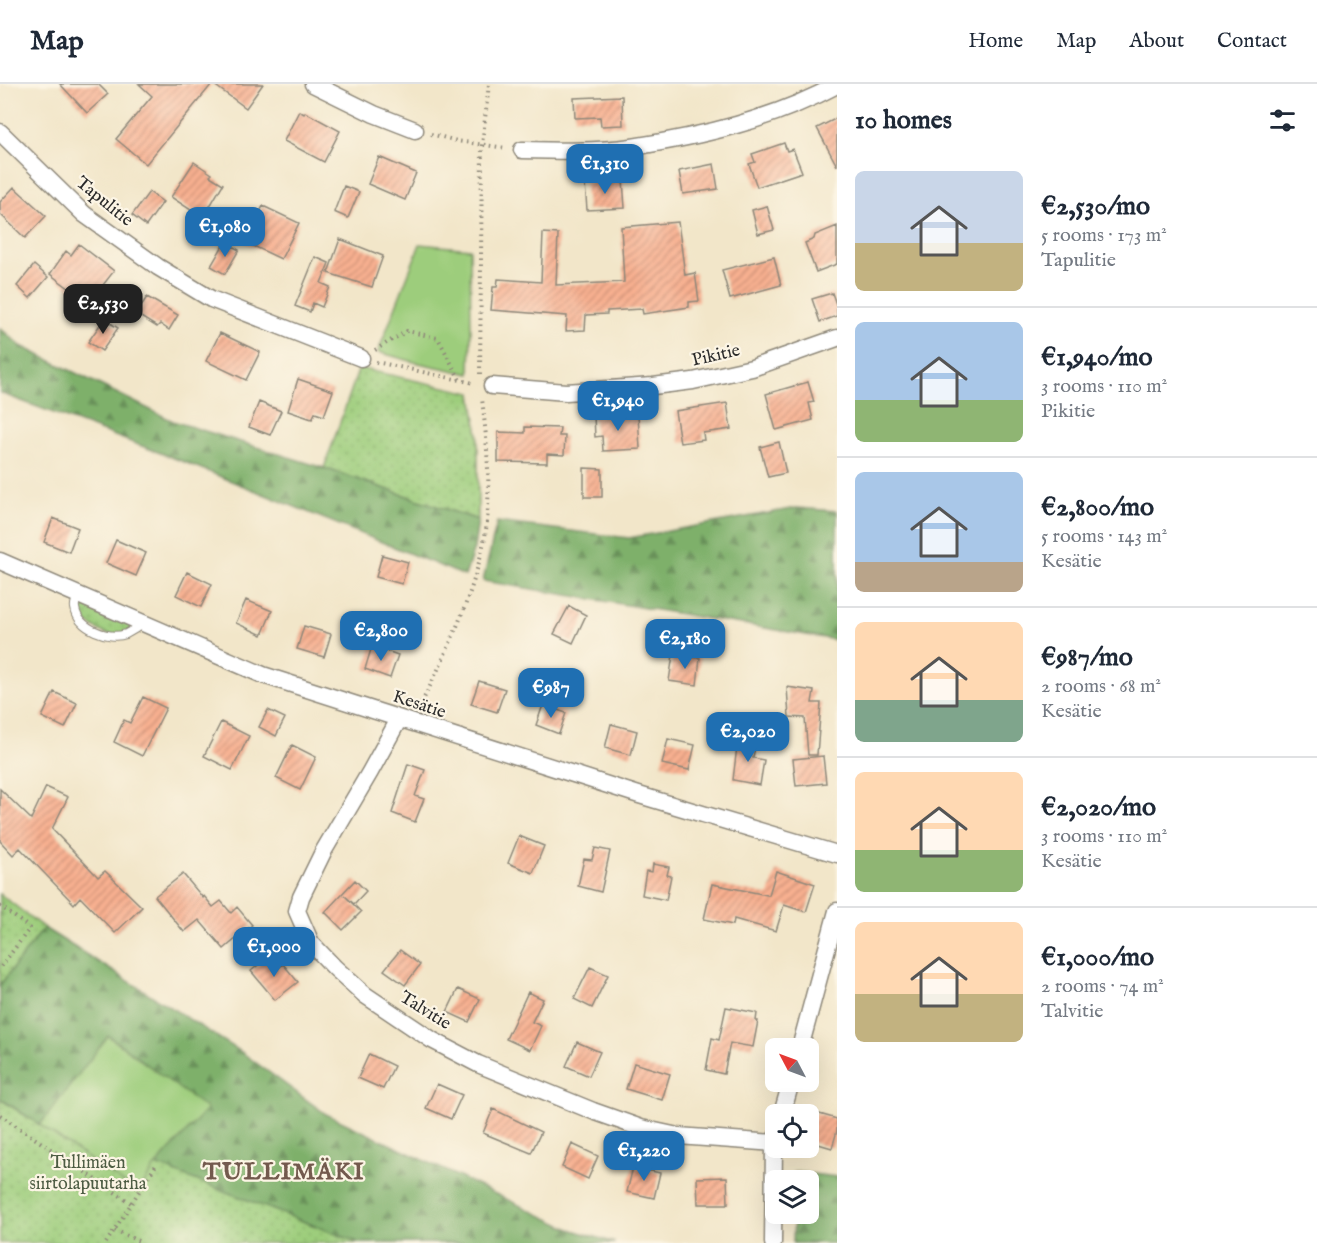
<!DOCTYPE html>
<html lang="en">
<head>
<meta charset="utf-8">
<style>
  :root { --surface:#fff; --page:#f2f2f3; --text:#1f2937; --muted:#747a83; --line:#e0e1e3; --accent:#1f6fb2 }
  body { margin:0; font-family:"IM FELL English",serif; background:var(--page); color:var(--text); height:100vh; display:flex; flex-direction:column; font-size:22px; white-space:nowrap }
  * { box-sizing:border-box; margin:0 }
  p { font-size:20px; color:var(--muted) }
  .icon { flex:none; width:33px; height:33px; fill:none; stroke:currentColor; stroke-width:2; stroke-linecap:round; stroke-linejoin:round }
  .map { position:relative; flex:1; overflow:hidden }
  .drawer { display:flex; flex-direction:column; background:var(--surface); width:480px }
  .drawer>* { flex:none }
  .needle { width:39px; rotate:311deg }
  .controls { position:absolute; left:765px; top:954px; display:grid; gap:12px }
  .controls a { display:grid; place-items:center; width:54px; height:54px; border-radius:9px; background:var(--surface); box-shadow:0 6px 24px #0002; font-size:30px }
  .price { position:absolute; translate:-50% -51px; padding:0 14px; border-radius:12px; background:var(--accent); color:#fff; font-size:20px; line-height:39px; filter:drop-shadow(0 2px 3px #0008) }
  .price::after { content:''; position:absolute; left:50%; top:36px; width:18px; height:14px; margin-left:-9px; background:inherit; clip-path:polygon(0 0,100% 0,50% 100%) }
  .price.current { background:#222; color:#fff }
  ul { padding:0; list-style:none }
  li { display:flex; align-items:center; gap:18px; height:150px; padding:0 18px }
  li+li { border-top:2px solid var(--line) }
  li span { display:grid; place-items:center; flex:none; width:168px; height:120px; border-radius:9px; color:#555 }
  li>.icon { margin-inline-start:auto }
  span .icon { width:72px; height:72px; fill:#fffc; stroke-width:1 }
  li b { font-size:26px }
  h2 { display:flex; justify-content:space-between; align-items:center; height:72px; padding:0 18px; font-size:26px }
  header { display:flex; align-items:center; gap:36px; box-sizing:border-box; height:84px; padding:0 30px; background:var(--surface); border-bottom:2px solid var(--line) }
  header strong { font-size:28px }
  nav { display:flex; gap:33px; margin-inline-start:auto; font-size:21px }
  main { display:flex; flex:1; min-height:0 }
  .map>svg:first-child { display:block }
  .grass { fill:url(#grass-dots); stroke:#647c53; stroke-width:1.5 }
  .forest { fill:url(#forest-firs); stroke:#546e4b; stroke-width:1.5 }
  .park { fill:#9dcd7b; stroke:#647c53; stroke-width:1.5 }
  .building { fill:url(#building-hatch) }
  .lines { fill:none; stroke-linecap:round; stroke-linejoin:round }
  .service-casing { stroke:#8e887a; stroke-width:10 }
  .minor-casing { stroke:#8e887a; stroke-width:19 }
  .path { stroke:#8e887a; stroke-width:4; stroke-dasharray:1.5 4.5; stroke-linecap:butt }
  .service { stroke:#fff; stroke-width:8 }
  .minor { stroke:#fff; stroke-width:16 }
  .labels { text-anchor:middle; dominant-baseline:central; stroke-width:4.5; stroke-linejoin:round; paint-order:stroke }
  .street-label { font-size:18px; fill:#2b2b2b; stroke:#fcf5e5 }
  .park-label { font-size:18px; fill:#4d5c43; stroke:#fcf5e5 }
  .district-label { font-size:24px; font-weight:bold; letter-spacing:1.5px; fill:#735a4e; stroke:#fcf5e5 }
</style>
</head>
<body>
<header>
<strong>Map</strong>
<nav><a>Home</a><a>Map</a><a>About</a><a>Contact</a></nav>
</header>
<main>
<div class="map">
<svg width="837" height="1159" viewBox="0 0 837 1159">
  <defs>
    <pattern id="grass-dots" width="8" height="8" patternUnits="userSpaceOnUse" patternTransform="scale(1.5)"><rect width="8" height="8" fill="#9dcd7b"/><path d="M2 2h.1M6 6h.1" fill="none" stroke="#87b06a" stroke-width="1.8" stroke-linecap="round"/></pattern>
    <pattern id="forest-firs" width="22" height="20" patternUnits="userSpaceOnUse" patternTransform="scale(1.5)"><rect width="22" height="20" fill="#7eb06b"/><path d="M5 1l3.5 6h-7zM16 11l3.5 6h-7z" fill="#678f58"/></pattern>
    <pattern id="building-hatch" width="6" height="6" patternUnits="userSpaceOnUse" patternTransform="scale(1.5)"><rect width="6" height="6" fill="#f8b090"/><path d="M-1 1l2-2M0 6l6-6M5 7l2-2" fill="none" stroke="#c98f76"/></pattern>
  </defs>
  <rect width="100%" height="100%" fill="#fcf5e5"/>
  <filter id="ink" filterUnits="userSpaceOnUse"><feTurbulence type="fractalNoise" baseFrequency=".0167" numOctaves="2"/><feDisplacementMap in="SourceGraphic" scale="12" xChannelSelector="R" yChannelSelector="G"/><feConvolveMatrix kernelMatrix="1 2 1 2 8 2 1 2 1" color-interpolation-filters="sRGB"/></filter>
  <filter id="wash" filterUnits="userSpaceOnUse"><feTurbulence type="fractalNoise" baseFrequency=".008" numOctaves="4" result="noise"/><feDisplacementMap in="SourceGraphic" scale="24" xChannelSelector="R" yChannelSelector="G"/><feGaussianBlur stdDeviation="1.35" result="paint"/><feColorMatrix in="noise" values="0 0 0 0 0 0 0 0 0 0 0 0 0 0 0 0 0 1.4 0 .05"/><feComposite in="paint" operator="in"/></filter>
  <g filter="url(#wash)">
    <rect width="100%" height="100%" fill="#f2e6c9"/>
    <path class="grass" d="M359 284 472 309 478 351V436L324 384Z
      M78 509 145 538C113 558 110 554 80 534Z
      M0 810 44 844 0 901Z
      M108 952 207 1025 156 1081 360 1159H0V1015L40 1041Z"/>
    <path class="forest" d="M0 244 21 262 173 337 324 384 478 436 474 464 465 492 187 379 0 309Z
      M796 424 837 427V556L483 497 497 438 629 454Z
      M44 844 240 967 326 1030 570 1145 615 1159H360L156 1081 206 1025 109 952 40 1041 0 1014V901Z
      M794 1088 837 1093V1159H793L794 1130H808V1096H794Z"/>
    <path class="park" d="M420 160 470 165 471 247 470 290 414 278 378 268Z
      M108 952 207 1025 156 1081 138 1109 40 1041Z"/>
    <g id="blocks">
      <path class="building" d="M60 0H98L108 10 87 29Z
        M139 0H212L146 80 116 55 152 12Z
        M213 0H263L246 24Z
        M622 12 623 41 601 42 600 33 575 34 574 14Z
        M299 27 304 30 305 28 340 47 324 78 284 57Z
        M837 34V82L817 44Z
        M784 59 787 67 793 65 802 88 757 103 749 80 755 78 752 70Z
        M379 73 416 89 405 116 368 100Z
        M194 78 212 90 210 92 223 100 203 134 171 113Z
        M714 80 718 105 683 110 679 87Z
        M623 96 625 124 587 126 585 99Z
        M344 102 359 108 348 134 334 128Z
        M14 103 46 132 25 154 0 130V118Z
        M149 108 163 118 146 142 132 131Z
        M263 122 299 139 281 175 245 158Z
        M767 122 774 146 758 150 752 126Z
        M678 138 685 191 695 189 699 217 689 218V223L643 230 642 225 607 227V230L586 231 585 246 566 247 567 232 491 226 493 203H497L498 195 541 198 543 149 558 150 556 201 624 198 621 143Z
        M837 142V180L816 188 805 159 814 155 815 151Z
        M340 155 383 172 372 203 328 189Z
        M225 158 239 166 225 190 211 182Z
        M79 160 114 187 89 219 50 190 66 167 71 171Z
        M315 173 329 179 321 199 330 203 322 223 313 219 310 228 295 222Z
        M774 173 781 201 730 215 722 186Z
        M34 181 48 193 30 214 17 202Z
        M832 209 837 223V232L820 238 812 215Z
        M147 213 178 231 169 246 160 240 157 243 136 230Z
        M104 235 118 244 102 267 88 258Z
        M220 249 260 268 246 296 206 277Z
        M298 295 333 307 324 332 315 329 312 335 288 327Z
        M808 298 814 318 809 319 813 336 776 346 766 310Z
        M259 318 281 327 270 351 249 343Z
        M727 319 731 345 703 349 704 356 680 359 675 327Z
        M638 330 640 365 603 367 602 352 595 353 594 332Z
        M525 343 560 344 559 352H565L564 371 547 370V379L498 378V348L525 349Z
        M779 358 786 389 768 393 760 363Z
        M584 384 602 385V413H584Z
        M53 434 78 444 69 468 44 458Z
        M116 456 146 469 136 492 106 479Z
        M382 471 408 478 402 500 376 493Z
        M187 488 212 500 201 523 176 511Z
        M246 516 272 527 262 551 236 539Z
        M569 522 586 531 573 559 554 550Z
        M304 542 331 550 324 573 297 565Z
        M372 562 398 571 390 594 365 585Z
        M673 571 700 574 697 601 669 597Z
        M479 597 505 605 497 628 471 620Z
        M787 603 814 607 812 619H821L817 671H808L805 634 789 633Z
        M54 608 77 619 65 644 42 633Z
        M143 613 166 624 142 672 114 658 124 636 130 639Z
        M543 621 566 629 559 650 536 641Z
        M268 626 285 634 276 652 259 643Z
        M221 638 249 652 232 686 204 672Z
        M611 640 637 647 631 671 605 664Z
        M738 654 756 657 753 674 764 676 760 701 733 696Z
        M668 655 695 661 689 686 662 680Z
        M292 661 316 673 300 706 276 694Z
        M823 672 826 699 796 702 793 675Z
        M408 680 425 686 415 712 424 715 415 738 392 729Z
        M46 703 68 713 52 745 98 793 105 787 142 823 115 849 80 813 74 820 20 764 13 771 0 757V705L31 735Z
        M519 752 544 762 533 789 508 779Z
        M595 764 610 767 601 808 578 802 584 775 592 776Z
        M653 780 669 783 667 791 671 792 666 816 642 811 646 787 652 788Z
        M776 787 815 800 806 828 784 821 776 847 734 835 733 841 704 835 712 800 767 811H769Z
        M183 790 203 814 204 812 213 823 221 817 231 829 237 823 252 841 224 865 199 836 184 848 155 812Z
        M355 796 366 807 354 820 344 811 361 828 343 846 325 828Z
        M400 866 420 881 405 901 384 886Z
        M268 873 278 885 283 880 298 898 275 916 251 887Z
        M590 883 608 891 592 924 574 915Z
        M458 905 480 915 469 938 447 928Z
        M528 908 543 915 532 938 541 942 530 966 506 955Z
        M726 923 757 929 756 937H758L753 963 730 959 724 990 706 986 712 954 719 956Z
        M577 958 600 968 589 992 566 982Z
        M369 970 394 982 383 1005 358 994Z
        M634 979 670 990 662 1016 626 1005Z
        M437 1000 462 1011 451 1035 426 1024Z
        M493 1025 541 1048 531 1069 483 1049Z
        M816 1029 837 1035V1047L832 1064 808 1057Z
        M572 1060 598 1072 588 1095 562 1083Z
        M633 1083 660 1089 654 1114 627 1108Z
        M727 1093 728 1120H698L697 1094Z"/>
    </g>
  </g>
  <g filter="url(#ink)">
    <use href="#blocks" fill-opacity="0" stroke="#8e887a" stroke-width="1.5"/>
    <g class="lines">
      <g class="service-casing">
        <path id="service" d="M78 510C77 514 74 520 75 524 78 545 109 556 126 550 132 547 138 543 143 539"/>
      </g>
      <g class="minor-casing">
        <path id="minor" d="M313 0 374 30 415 46
          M0 48 84 130 158 183 211 215 361 274
          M522 66C558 67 596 68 632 63 703 52 774 35 837 1
          M492 302 566 308 653 302 693 297 752 284 837 254
          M0 477 263 591 639 711 837 770
          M399 635 370 688 323 768 301 813 297 827 311 859 335 884 365 911 432 956 478 980 593 1027 641 1044 678 1052 774 1059
          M800 964 837 827
          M782 1030 791 998
          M773 1159 774 1059 776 1053"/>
      </g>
      <path class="path" d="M431 50 457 57 506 64
        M375 266 407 247 438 254 460 296
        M376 278 474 299
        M480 290 482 61 489 0
        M419 624C445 573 470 519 483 462 493 422 487 356 482 315
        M0 822 30 844 0 884
        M0 1031 131 1119
        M115 1146 142 1159
        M106 1159 156 1081"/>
      <use href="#service" class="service"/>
      <use href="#minor" class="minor"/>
    </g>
  </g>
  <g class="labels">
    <g class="street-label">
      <text transform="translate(104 118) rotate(39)">Tapulitie</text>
      <text transform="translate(716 272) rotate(-13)">Pikitie</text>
      <text transform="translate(419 621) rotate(18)">Kesätie</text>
      <text transform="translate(425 927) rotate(32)">Talvitie</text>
    </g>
    <g class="park-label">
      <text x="88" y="1079">Tullimäen<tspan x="88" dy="21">siirtolapuutarha</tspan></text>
    </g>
    <g class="district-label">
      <text x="284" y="1088">TULLIMÄKI</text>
    </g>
  </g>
</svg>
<div class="controls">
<a><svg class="needle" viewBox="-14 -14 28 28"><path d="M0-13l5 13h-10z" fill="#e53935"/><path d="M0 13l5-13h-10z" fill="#747a83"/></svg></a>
<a><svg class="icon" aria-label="locate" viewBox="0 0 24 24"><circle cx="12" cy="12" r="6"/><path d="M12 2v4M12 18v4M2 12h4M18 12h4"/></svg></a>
<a><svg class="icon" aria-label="layers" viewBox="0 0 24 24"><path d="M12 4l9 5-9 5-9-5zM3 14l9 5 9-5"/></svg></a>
</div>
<b class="price" style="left:605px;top:111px">€1,310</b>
<b class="price" style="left:225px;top:174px">€1,080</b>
<b class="price current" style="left:103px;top:251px">€2,530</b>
<b class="price" style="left:618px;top:348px">€1,940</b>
<b class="price" style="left:381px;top:578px">€2,800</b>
<b class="price" style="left:685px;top:586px">€2,180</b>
<b class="price" style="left:551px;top:635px">€987</b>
<b class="price" style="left:748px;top:679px">€2,020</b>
<b class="price" style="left:274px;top:894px">€1,000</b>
<b class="price" style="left:644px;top:1098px">€1,220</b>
</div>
<section class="drawer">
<h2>10 homes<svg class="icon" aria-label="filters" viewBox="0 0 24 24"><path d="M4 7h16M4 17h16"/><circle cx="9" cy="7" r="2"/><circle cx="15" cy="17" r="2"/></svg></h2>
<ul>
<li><span style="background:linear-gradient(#c9d6e8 60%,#c2b280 0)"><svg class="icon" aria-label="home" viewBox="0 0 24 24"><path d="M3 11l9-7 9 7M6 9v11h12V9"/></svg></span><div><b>€2,530/mo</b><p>5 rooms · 173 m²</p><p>Tapulitie</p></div></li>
<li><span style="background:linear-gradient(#a9c7e8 65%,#8fb573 0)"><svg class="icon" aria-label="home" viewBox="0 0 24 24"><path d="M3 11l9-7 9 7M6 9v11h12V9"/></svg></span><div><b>€1,940/mo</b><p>3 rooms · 110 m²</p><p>Pikitie</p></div></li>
<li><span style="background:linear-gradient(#a9c7e8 75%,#b9a48a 0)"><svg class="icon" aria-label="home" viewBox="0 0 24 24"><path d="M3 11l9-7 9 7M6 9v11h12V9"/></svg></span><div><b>€2,800/mo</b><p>5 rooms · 143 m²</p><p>Kesätie</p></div></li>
<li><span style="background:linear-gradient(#ffd9b3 65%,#7fa58c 0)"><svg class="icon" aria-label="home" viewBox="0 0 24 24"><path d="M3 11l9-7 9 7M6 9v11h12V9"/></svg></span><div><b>€987/mo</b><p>2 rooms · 68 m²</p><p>Kesätie</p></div></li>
<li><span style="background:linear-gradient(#ffd9b3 65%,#8fb573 0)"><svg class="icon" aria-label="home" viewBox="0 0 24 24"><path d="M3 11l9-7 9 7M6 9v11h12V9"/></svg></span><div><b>€2,020/mo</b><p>3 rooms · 110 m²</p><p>Kesätie</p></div></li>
<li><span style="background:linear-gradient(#ffd9b3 60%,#c2b280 0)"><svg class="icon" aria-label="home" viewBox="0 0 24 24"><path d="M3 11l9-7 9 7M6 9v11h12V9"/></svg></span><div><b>€1,000/mo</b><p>2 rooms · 74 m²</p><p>Talvitie</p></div></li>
</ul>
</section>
</main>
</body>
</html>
